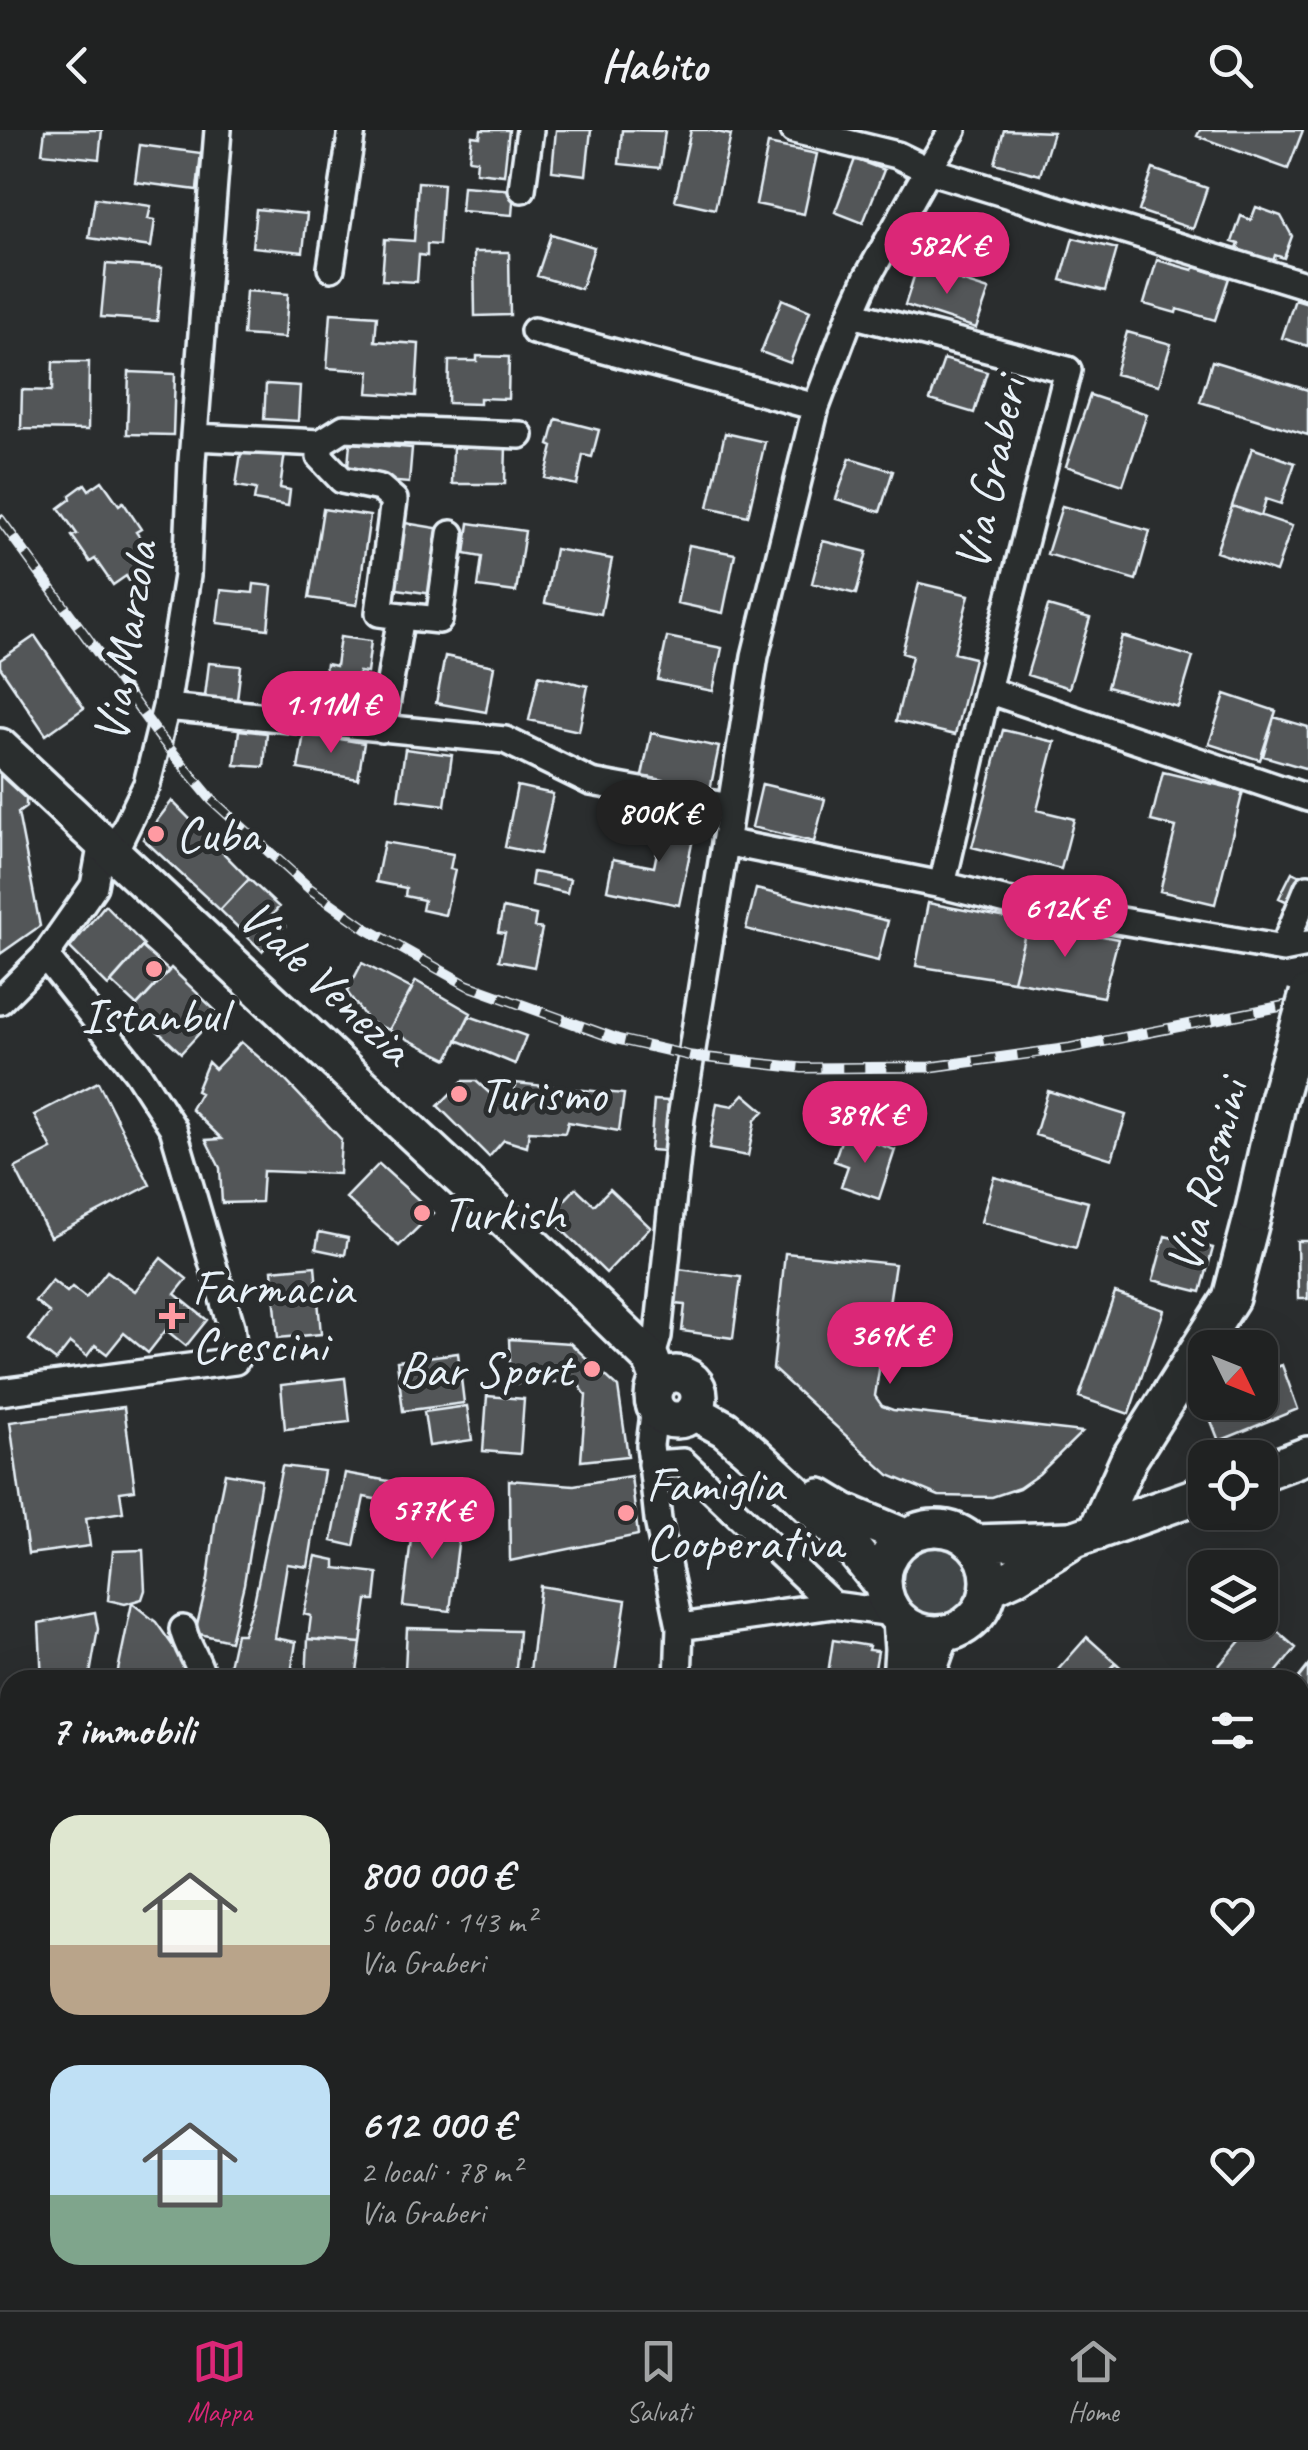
<!DOCTYPE html>
<html lang="it">
<head>
<meta charset="utf-8">
<style>
  :root { --surface:#202222; --page:#282a2a; --text:#f1f3f6; --muted:#a2a4a5; --line:#3d3f40; --accent:#db2777 }
  body { margin:0; font-family:Caveat,sans-serif; background:var(--page); color:var(--text); height:100vh; display:flex; flex-direction:column; font-size:38px; white-space:nowrap }
  * { box-sizing:border-box; margin:0 }
  p { font-size:32px; color:var(--muted) }
  .icon { flex:none; width:55px; height:55px; fill:none; stroke:currentColor; stroke-width:2; stroke-linecap:round; stroke-linejoin:round }
  .map { position:relative; flex:1; overflow:hidden }
  .side { position:absolute; left:0px; top:1540px; width:1310px; height:640px; display:flex; flex-direction:column; background:var(--surface); border-radius:30px 30px 0 0; box-shadow:0 10px 40px #0002,0 0 0 2px var(--line) }
  .side>* { flex:none }
  .needle { width:65px; rotate:133deg }
  .controls { position:absolute; left:1188px; top:1200px; display:grid; gap:20px }
  .controls a { display:grid; place-items:center; width:90px; height:90px; border-radius:20px; background:var(--surface); box-shadow:0 10px 40px #0002,0 0 0 2px var(--line); font-size:50px }
  .price { position:absolute; translate:-50% -85px; padding:0 22px; border-radius:35px; background:var(--accent); color:#fff; font-size:32px; line-height:65px; filter:drop-shadow(0 2px 5px #0008) }
  .price::after { content:''; position:absolute; left:50%; top:60px; width:30px; height:22px; margin-left:-15px; background:inherit; clip-path:polygon(0 0,100% 0,50% 100%) }
  .price.selected { background:#222; color:#fff }
  ul { padding:0; list-style:none }
  li { display:flex; align-items:center; gap:30px; height:250px; padding:0 50px }
  li span { display:grid; place-items:center; flex:none; width:280px; height:200px; border-radius:30px; color:#555 }
  li>.icon { margin-inline-start:auto }
  span .icon { width:120px; height:120px; fill:#fffc; stroke-width:1 }
  li b { font-size:42px }
  h2 { display:flex; justify-content:space-between; align-items:center; height:120px; padding:0 50px; font-size:42px }
  header { display:flex; justify-content:space-between; align-items:center; height:130px; padding:0 50px; background:var(--surface); font-size:45px; font-weight:800 }
  .dock { display:flex; justify-content:space-around; align-items:center; height:140px; border-top:2px solid var(--line); background:var(--surface); font-size:28px; color:var(--muted) }
  .dock a { display:grid; justify-items:center; gap:5px }
  .dock .selected { color:var(--accent) }
  .map>svg:first-child { display:block }
  .green { fill:#424648; stroke:#959ca0; stroke-width:2.5 }
  .building { fill:#535759; stroke:#e8f1f8; stroke-width:2.5 }
  .lines { fill:none; stroke-linecap:round; stroke-linejoin:round }
  .street-casing { stroke:#e8f1f8; stroke-width:32 }
  .secondary-casing { stroke:#e8f1f8; stroke-width:42 }
  .street { stroke:#2a2d2e; stroke-width:25 }
  .secondary { stroke:#2a2d2e; stroke-width:35 }
  .rail-casing { stroke:#e8f1f8; stroke-width:11 }
  .rail { stroke:#2a2d2e; stroke-width:8; stroke-dasharray:22; stroke-linecap:butt }
  .secondary-bridge-casing { stroke:#e8f1f8; stroke-width:42; stroke-linecap:butt }
  .secondary-bridge { stroke:#2a2d2e; stroke-width:35 }
  .poi-dot { fill:#ff9aa2; stroke:#2a2d2e; stroke-width:4 }
  .labels { text-anchor:middle; dominant-baseline:central; stroke-width:10; stroke-linejoin:round; paint-order:stroke }
  .street-label { font-size:50px; fill:#e8f1f8; stroke:#2a2d2e }
  .poi-label { font-size:50px; fill:#e8f1f8; stroke:#2a2d2e; text-anchor:start }
</style>
</head>
<body>
<header><svg class="icon" aria-label="back" viewBox="0 0 24 24"><path d="M15 5l-7 7 7 7"/></svg>Habito<svg class="icon" aria-label="search" viewBox="0 0 24 24"><circle cx="10" cy="10" r="6"/><path d="M15 15l6 6"/></svg></header>
<div class="map">
<svg width="1308" height="2180" viewBox="0 0 1308 2180">
  <rect width="100%" height="100%" fill="#2a2d2e"/>
  <filter id="ink" filterUnits="userSpaceOnUse"><feTurbulence type="fractalNoise" baseFrequency=".01" numOctaves="2"/><feDisplacementMap in="SourceGraphic" scale="20" xChannelSelector="R" yChannelSelector="G"/><feConvolveMatrix kernelMatrix="1 2 1 2 8 2 1 2 1" color-interpolation-filters="sRGB"/></filter>
  <g filter="url(#ink)">
    <path class="green" d="M902 1452a34 34 0 1 1 68 0a34 34 0 1 1-68 0Z
      M1300 1646 1308 1650V1837L1300 1861Z
      M821 2170H1004L1002 2180H818Z
      M1063 2170H1207L1204 2180H1060Z"/>
    <path class="building" d="M45 0H102L99 29 42 23Z
      M481 0H509L504 45 476 42 477 30 469 29 472 6 480 7Z
      M556 0H591L586 45 552 41Z
      M622 0 665 1 660 38 619 34Z
      M691 0H708L731 5 715 79 675 70Z
      M1004 0 1053 2 1040 45 995 33Z
      M1200 0H1303L1288 39 1197 6Z
      M768 14 817 24 804 84 756 74Z
      M140 15 201 23 197 60 135 52Z
      M855 29 884 40 863 93 835 82Z
      M1153 39 1207 58 1193 99 1139 81Z
      M418 52 443 54 439 115 427 114V126L419 125 417 152 382 150 385 109 414 111Z
      M463 56 514 60 512 85 461 81Z
      M95 68 151 76 148 89 155 90 151 117 89 108Z
      M1256 77 1281 86 1292 106 1284 128 1275 125 1273 132 1237 119 1239 114 1232 112 1241 86 1251 90Z
      M256 79 307 84 303 122 252 117Z
      M551 104 594 117 581 159 537 146Z
      M1073 108 1117 119 1105 161 1061 150Z
      M474 122H509L510 185 475 186Z
      M1157 130 1193 140 1195 137 1229 148 1215 190 1177 179 1176 183 1144 174Z
      M106 134 162 138 157 191 101 187Z
      M917 137 989 160 976 198 905 175Z
      M246 161 288 164 285 208 243 205Z
      M782 169 810 181 790 233 761 222Z
      M1295 169 1308 173V216L1282 208Z
      M331 183 377 186 375 211 419 214 416 266 368 263 370 241 327 238Z
      M1127 202 1171 214 1159 255 1115 244Z
      M477 226 509 227 508 269 480 268V274L448 273 449 231H477Z
      M944 229 987 242 974 283 930 270Z
      M1212 231 1308 260V305L1200 272Z
      M53 232H89L88 300 21 299 22 260 52 261Z
      M129 242 175 244 173 305 127 304Z
      M266 254 300 256 298 291 264 289Z
      M1090 265 1147 284 1123 355 1066 336Z
      M556 289 599 300 592 327 583 325 577 355 545 348 553 317 549 315Z
      M725 303 765 312 748 386 708 377Z
      M350 313 412 318 409 353 347 348Z
      M480 314 506 315 505 354H452L453 317 480 318Z
      M242 316 285 322 280 358 290 360 288 376 254 370 256 359 236 356Z
      M1252 318 1295 333 1281 374 1266 369 1261 386 1232 376Z
      M850 328 893 341 880 382 836 369Z
      M102 351 119 375 123 372 141 399 136 402 154 428 141 437 144 441 129 451 126 446 113 455 95 429 90 432 72 406 77 404 59 378 71 369 70 365 85 354 89 360Z
      M1062 376 1150 401 1136 450 1047 424Z
      M1232 376 1292 396 1276 442 1216 422Z
      M323 379 370 386 357 475 309 468Z
      M399 392 442 399 433 464 390 458Z
      M469 393 525 401 516 462 478 457 482 427 465 424Z
      M823 411 867 422 856 464 812 453Z
      M689 415 735 424 723 483 677 473Z
      M555 419 612 429 601 484 545 473Z
      M919 453 969 465 954 523 974 528 955 605 896 591 912 526 902 523Z
      M254 454 272 456 268 499 217 493 221 460 253 463Z
      M1048 476 1090 488 1069 558 1027 545Z
      M35 506 84 578 46 605 0 537V530Z
      M1122 506 1193 527 1178 577 1107 557Z
      M340 507 371 511 367 543 359 542 355 569 322 564 326 534 336 536Z
      M667 507 722 518 713 561 658 550Z
      M445 526 494 536 486 582 436 573Z
      M209 533 241 536 236 578 204 574Z
      M539 545 588 556 579 601 529 590Z
      M1225 564 1276 581 1260 630 1209 614Z
      M1274 587 1308 597V639L1263 626Z
      M239 600 267 603 264 637 235 635Z
      M1003 600 1055 612 1037 680 1074 689 1061 739 972 717Z
      M304 603 364 613 358 649 298 639Z
      M651 603 719 617 710 660 642 646Z
      M405 619 452 625 445 675 398 669Z
      M1163 642 1243 661 1215 774 1160 761 1176 697 1151 691Z
      M0 645 26 669V677L18 683 40 796 0 824Z
      M762 654 825 669 814 712 752 697Z
      M517 656 553 664 540 724 505 717Z
      M172 671 249 749 220 780 143 709Z
      M665 683 697 690 679 775 607 760 613 729 654 737Z
      M384 712 453 724 450 739 455 740 445 785 422 780 424 770 405 766 406 758 376 752Z
      M533 742 570 749 567 763 531 755Z
      M1292 742 1301 746 1288 772 1279 768Z
      M249 749 279 777 273 784 286 796 262 821 220 780Z
      M756 759 888 791 878 831 746 799Z
      M928 773 1028 792 1013 851 916 836Z
      M105 775 144 815 108 856 70 818Z
      M503 778 536 785 534 797 542 799 534 837 499 830 505 803 498 802Z
      M1028 792 1118 809 1103 867 1013 851Z
      M142 817 169 841 137 876 111 852Z
      M362 833 412 859 389 900 369 892 347 862Z
      M171 838 218 883 181 923 134 879Z
      M416 851 471 883 448 929 389 900Z
      M469 886 526 906 515 934 457 910Z
      M241 912 283 948 341 1009 339 1044 263 1041 261 1072 222 1073 220 1038 206 1010 222 1009 191 979 200 963 196 961 208 932 215 939Z
      M463 951H476L505 977 511 972 516 953 624 964 619 1001 568 992 565 1003 529 1001 527 1017 504 1010 489 1027 438 976Z
      M98 952 150 1055 50 1107 15 1038 52 1019 34 985Z
      M1048 961 1126 985 1112 1029 1035 1005Z
      M744 964 764 981 755 990 748 1026 709 1019 717 973 733 976Z
      M654 970 668 971 664 1021 650 1020Z
      M842 1008 859 1014 861 1008 895 1020 879 1069 841 1056 848 1036 834 1031Z
      M379 1034 433 1083 399 1116 346 1068Z
      M994 1047 1088 1072 1076 1118 981 1092Z
      M576 1058 594 1075 610 1059 650 1097 606 1143 549 1087Z
      M319 1102 348 1108 345 1125 316 1119Z
      M1165 1106 1213 1118 1201 1162 1153 1150Z
      M1297 1111H1308V1169H1298Z
      M785 1123 895 1134 875 1266 882 1276 893 1280 1082 1302 1039 1344 1019 1358 992 1367 939 1366 889 1345 773 1239Z
      M161 1128 187 1149 175 1164 207 1190 186 1216 166 1200 148 1223 124 1203 107 1224 95 1215 87 1226 70 1213 56 1231 29 1210 50 1183 35 1171 52 1150 67 1162 72 1157 86 1168 107 1141 135 1161Z
      M315 1136 321 1204 278 1208 272 1140Z
      M678 1139 741 1147 733 1208 682 1201 685 1175 674 1174Z
      M1115 1163 1164 1180 1129 1284 1079 1267Z
      M509 1209 570 1213 618 1257 628 1326 581 1331 586 1265 576 1251 511 1254Z
      M458 1223 464 1273 403 1281 397 1231Z
      M1282 1235 1298 1279 1219 1311 1202 1268 1205 1267V1272H1260V1244Z
      M345 1248 350 1292 285 1299 281 1255Z
      M487 1266 524 1269 520 1324 483 1321Z
      M467 1276 472 1310 429 1316 424 1282Z
      M124 1277 135 1360 120 1362 123 1382 86 1388 90 1416 28 1424 10 1292Z
      M282 1336 324 1341 308 1437 287 1434 275 1508 296 1512 290 1550H226L236 1504H243L254 1472Z
      M225 1343 261 1349 244 1454 230 1511 195 1503 208 1449 216 1387Z
      M345 1343 400 1353 396 1373 364 1367 354 1416 332 1411Z
      M631 1346 638 1405 510 1431 509 1350 574 1355Z
      M414 1384 461 1389 450 1481 403 1476Z
      M143 1420 145 1460 142 1469 125 1474 108 1470 113 1421Z
      M316 1426 335 1430V1438L378 1443 375 1470H367L361 1513 308 1509 311 1486 304 1484Z
      M540 1456 626 1470 614 1550H529Z
      M132 1473 156 1492 190 1540 187 1550H116Z
      M95 1482 98 1499 89 1550H42L39 1493Z
      M1261 1487 1296 1518 1270 1550H1207L1256 1492H1260Z
      M407 1498 519 1501 515 1550H381V1540H405Z
      M1087 1507 1116 1533 1100 1550H1049Z
      M308 1509 361 1513 356 1550H306Z
      M833 1510 869 1516 868 1520 878 1521 873 1550H827Z
      M1116 1533 1134 1550H1100Z
      M1308 1536V1626L1307 1628 1300 1623V1550H1297Z
      M0 1573 2 1583 10 1582V1626L0 1629Z
      M0 1679 10 1695V1808L0 1810Z
      M10 1824V1956H0V1826Z
      M0 1956H10V2031L0 2032Z
      M10 2031V2105L4 2107 0 2074V2032Z
      M1300 2075 1308 2078V2135L1300 2132Z
      M10 2156V2170H63V2180H8Z
      M125 2170H167L166 2180H124Z
      M638 2170H696L695 2180H635Z
      M1012 2170H1045L1043 2180H1009Z"/>
    <g class="lines">
      <g class="street-casing">
        <path id="street" d="M794 0 897 25 928 40 1308 156
          M522 59 530 0
          M331 138 352 0
          M851 184 1068 240 987 560 942 755
          M534 201 816 277
          M194 307 320 313 344 298 520 305
          M320 313V327L342 350 380 358 394 370 379 483 401 486 382 599
          M401 486 439 490 451 404
          M987 560 1308 668
          M166 577 505 610 591 652 730 677
          M725 712 942 755 1007 771 1283 819 1308 814
          M114 722 147 654 166 577 187 446 192 331 218 0
          M1283 819 1308 758
          M0 871 45 826 94 756 102 712
          M651 1229 658 1206 681 988 755 526 816 277 851 184 867 148 928 40 953 0
          M0 1262 235 1231 231 1196 173 998 137 942 45 826
          M655 1276 650 1315 658 1390 680 1497 678 1550
          M651 1334 683 1332 833 1475
          M680 1497 833 1475 893 1483
          M183 1499C187 1518 200 1532 203 1550
          M0 1657 10 1652
          M0 1818 10 1817
          M1300 1963 1308 1938
          M1300 2005 1308 2008
          M0 2128V2156
          M1229 2180 1233 2170"/>
      </g>
      <g class="secondary-casing">
        <path id="secondary" d="M0 617 576 1156 651 1229 659 1251
          M653 1267a23 23 0 1 1 46 0a23 23 0 1 1-46 0Z
          M694 1282 725 1299 756 1326 844 1408 882 1455
          M1260 1343 1308 1325
          M820 1367 845 1382 905 1407
          M883 1451a53 53 0 1 1 106 0a53 53 0 1 1-106 0Z
          M1096 1402 1129 1329 1231 1168 1253 1084
          M974 1413 1069 1410
          M989 1458 1013 1447 1075 1409 1205 1363
          M901 1491 903 1519 901 1550
          M925 1550 941 1504
          M778 2180 780 2170"/>
      </g>
      <use href="#street" class="street"/>
      <use href="#secondary" class="secondary"/>
      <g class="rail-casing">
        <path id="rail" d="M0 389 159 606 212 670 309 758 367 799 467 855 617 909 691 926 802 938 931 937 1070 918 1308 871"/>
      </g>
      <use href="#rail" class="rail"/>
      <g class="secondary-bridge-casing">
        <path id="secondary-bridge" d="M1253 1084 1279 966 1308 864"/>
      </g>
      <use href="#secondary-bridge" class="secondary-bridge"/>
    </g>
  </g>
  <g class="poi-dot">
    <circle cx="156" cy="704" r="10"/>
    <circle cx="154" cy="839" r="10"/>
    <circle cx="459" cy="964" r="10"/>
    <circle cx="422" cy="1083" r="10"/>
    <path d="M167 1171h10v10h10v10h-10v10h-10v-10h-10v-10h10z"/>
    <circle cx="592" cy="1239" r="10"/>
    <circle cx="626" cy="1383" r="10"/>
  </g>
  <g class="labels">
    <g class="street-label">
      <text transform="translate(990 344) rotate(-78)">Via Graberi</text>
      <text transform="translate(125 512) rotate(-81)">Via Marzola</text>
      <text transform="translate(326 852) rotate(43)">Viale Venezia</text>
      <text transform="translate(1207 1046) rotate(-75)">Via Rosmini</text>
    </g>
    <g class="poi-label">
      <text x="176" y="704">Cuba</text>
      <text x="154" y="885" text-anchor="middle">Istanbul</text>
      <text x="479" y="964">Turismo</text>
      <text x="442" y="1083">Turkish</text>
      <text x="192" y="1157">Farmacia<tspan x="192" dy="58">Crescini</tspan></text>
      <text x="572" y="1239" text-anchor="end">Bar Sport</text>
      <text x="646" y="1354">Famiglia<tspan x="646" dy="58">Cooperativa</tspan></text>
    </g>
  </g>
</svg>
<div class="controls">
<a><svg class="needle" viewBox="-14 -14 28 28"><path d="M0-13l5 13h-10z" fill="#e53935"/><path d="M0 13l5-13h-10z" fill="#a2a4a5"/></svg></a>
<a><svg class="icon" aria-label="locate" viewBox="0 0 24 24"><circle cx="12" cy="12" r="6"/><path d="M12 2v4M12 18v4M2 12h4M18 12h4"/></svg></a>
<a><svg class="icon" aria-label="layers" viewBox="0 0 24 24"><path d="M12 4l9 5-9 5-9-5zM3 14l9 5 9-5"/></svg></a>
</div>
<b class="price" style="left:947px;top:167px">582K €</b>
<b class="price" style="left:331px;top:626px">1.11M €</b>
<b class="price selected" style="left:659px;top:735px">800K €</b>
<b class="price" style="left:1065px;top:830px">612K €</b>
<b class="price" style="left:865px;top:1036px">389K €</b>
<b class="price" style="left:890px;top:1257px">369K €</b>
<b class="price" style="left:432px;top:1432px">577K €</b>
<section class="side">
<h2>7 immobili<svg class="icon" aria-label="filters" viewBox="0 0 24 24"><path d="M4 7h16M4 17h16"/><circle cx="9" cy="7" r="2"/><circle cx="15" cy="17" r="2"/></svg></h2>
<ul>
<li><span style="background:linear-gradient(#dfe7d0 65%,#b9a48a 0)"><svg class="icon" aria-label="home" viewBox="0 0 24 24"><path d="M3 11l9-7 9 7M6 9v11h12V9"/></svg></span><div><b>800 000 €</b><p>5 locali · 143 m²</p><p>Via Graberi</p></div><svg class="icon" aria-label="heart" viewBox="0 0 24 24"><path d="M12 20l-8-8c-3-5 5-10 8-4 3-6 11-1 8 4z"/></svg></li>
<li><span style="background:linear-gradient(#bfe0f5 65%,#7fa58c 0)"><svg class="icon" aria-label="home" viewBox="0 0 24 24"><path d="M3 11l9-7 9 7M6 9v11h12V9"/></svg></span><div><b>612 000 €</b><p>2 locali · 78 m²</p><p>Via Graberi</p></div><svg class="icon" aria-label="heart" viewBox="0 0 24 24"><path d="M12 20l-8-8c-3-5 5-10 8-4 3-6 11-1 8 4z"/></svg></li>
</ul>
</section>
</div>
<nav class="dock">
<a class="selected"><svg class="icon" aria-label="map" viewBox="0 0 24 24"><path d="M3 6l6-2 6 2 6-2v14l-6 2-6-2-6 2zM9 4v14M15 6v14"/></svg>Mappa</a>
<a><svg class="icon" aria-label="saved" viewBox="0 0 24 24"><path d="M7 4h10v16l-5-4-5 4z"/></svg>Salvati</a>
<a><svg class="icon" aria-label="home" viewBox="0 0 24 24"><path d="M3 11l9-7 9 7M6 9v11h12V9"/></svg>Home</a>
</nav>
</body>
</html>
